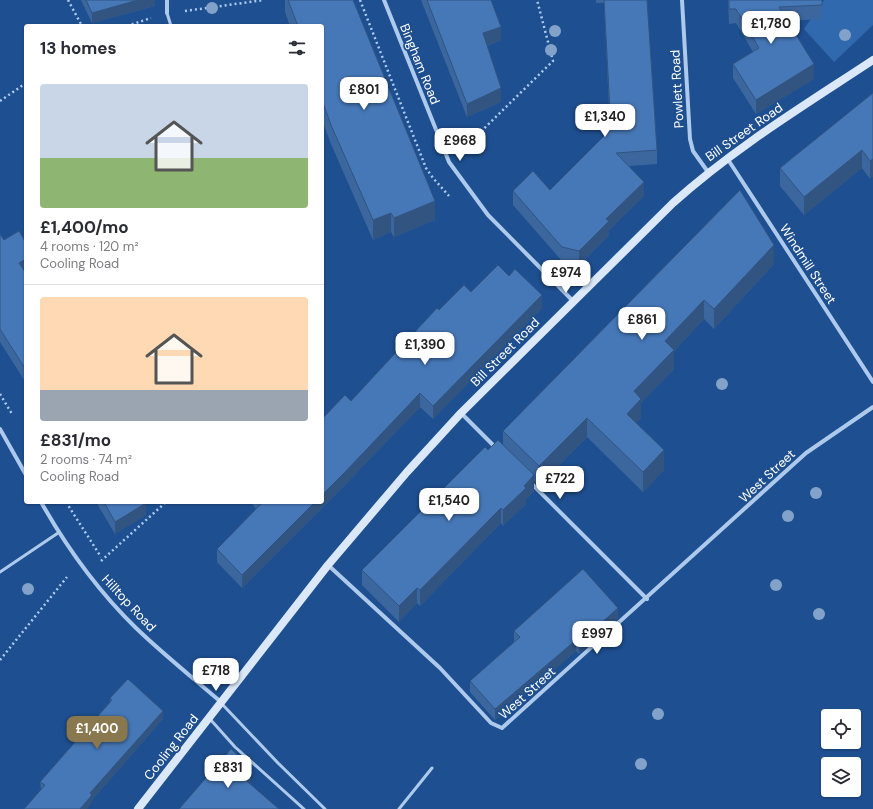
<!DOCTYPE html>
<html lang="en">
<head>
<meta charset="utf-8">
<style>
  :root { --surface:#fff; --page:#f2f2f3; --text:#2b2b33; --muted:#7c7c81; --line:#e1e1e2; --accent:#89774d }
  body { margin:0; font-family:"DM Sans",sans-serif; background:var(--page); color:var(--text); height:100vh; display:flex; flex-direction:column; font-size:15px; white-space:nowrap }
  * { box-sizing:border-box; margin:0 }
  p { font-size:13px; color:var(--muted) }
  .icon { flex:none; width:22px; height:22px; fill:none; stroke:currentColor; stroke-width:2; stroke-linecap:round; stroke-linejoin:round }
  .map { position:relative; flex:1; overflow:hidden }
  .sheet { position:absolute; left:24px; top:24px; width:300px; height:480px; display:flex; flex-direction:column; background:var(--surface); border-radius:4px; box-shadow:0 1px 3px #0004 }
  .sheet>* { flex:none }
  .tools { position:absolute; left:821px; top:709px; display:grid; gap:8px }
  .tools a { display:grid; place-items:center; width:40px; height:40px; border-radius:4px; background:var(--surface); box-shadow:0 1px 3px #0004; font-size:20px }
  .price { position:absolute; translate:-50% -34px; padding:0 9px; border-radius:8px; background:#fff; color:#222; font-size:13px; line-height:26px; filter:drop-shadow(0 1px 2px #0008) }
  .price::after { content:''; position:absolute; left:50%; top:24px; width:12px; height:9px; margin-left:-6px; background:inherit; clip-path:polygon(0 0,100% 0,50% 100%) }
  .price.selected { background:var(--accent); color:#fff }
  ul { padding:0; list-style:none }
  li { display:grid; align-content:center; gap:8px; height:212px; padding:0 16px }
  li+li { border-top:1px solid var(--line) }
  li span { display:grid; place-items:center; height:124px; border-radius:4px; color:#555 }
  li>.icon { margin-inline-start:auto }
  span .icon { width:72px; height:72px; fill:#fffc; stroke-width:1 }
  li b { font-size:17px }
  h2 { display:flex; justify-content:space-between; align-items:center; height:48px; padding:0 16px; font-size:17px }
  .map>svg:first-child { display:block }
  .green { fill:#3169ae }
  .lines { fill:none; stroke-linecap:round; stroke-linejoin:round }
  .path { stroke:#adcaed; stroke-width:2.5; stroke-dasharray:2 3; stroke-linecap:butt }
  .lane { stroke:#adcaed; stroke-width:3 }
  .street { stroke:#adcaed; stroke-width:4 }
  .secondary { stroke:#dae8fa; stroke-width:8 }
  .tree { fill:#82a2ca }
  .wall { fill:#3c679e }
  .shaded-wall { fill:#315481 }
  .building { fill:#4678b8; stroke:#315481 }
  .labels { text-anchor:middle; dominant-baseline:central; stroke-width:3.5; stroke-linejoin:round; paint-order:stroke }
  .street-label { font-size:13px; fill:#fff; stroke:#1e4f90 }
</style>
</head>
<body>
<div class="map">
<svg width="873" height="809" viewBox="0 0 873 809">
  <rect width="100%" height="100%" fill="#1e4f90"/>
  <path class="green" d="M824 0H873V25L834 62 804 29Z"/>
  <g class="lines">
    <path class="path" d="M68 0 82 26
      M360 0 426 168 433 178 449 196
      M185 11 264 0
      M127 26 151 18
      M0 101 26 83
      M463 149 553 61 537 0
      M0 394 12 414
      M66 502 101 557
      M101 561 166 502
      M0 660 67 577
      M209 666 219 667 223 664"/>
    <path class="lane" d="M167 13 171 26
      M0 572 58 533
      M222 704 278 763 325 809
      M210 719 235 747 304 809
      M399 809 432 768"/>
    <path class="street" d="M167 0V13
      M384 0 449 162 488 215 573 301
      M682 0 690 139 693 151 708 172
      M727 158 873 382
      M461 413 497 449
      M0 429 26 475
      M531 483 647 599
      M41 502C67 548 98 591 136 628 163 654 193 678 221 702
      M328 565 440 668 491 723 502 728 806 453 873 407"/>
    <path class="secondary" d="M138 809 328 565 407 472 461 413 673 203C734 148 805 105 873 60"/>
  </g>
  <g class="tree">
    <circle cx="212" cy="8" r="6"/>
    <circle cx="555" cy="31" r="6"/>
    <circle cx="845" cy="35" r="6"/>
    <circle cx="551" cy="50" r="6"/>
    <circle cx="722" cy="384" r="6"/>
    <circle cx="816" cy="493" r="6"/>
    <circle cx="788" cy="516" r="6"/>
    <circle cx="776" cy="585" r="6"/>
    <circle cx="28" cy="589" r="6"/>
    <circle cx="819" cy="614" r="6"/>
    <circle cx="658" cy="714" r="6"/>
    <circle cx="641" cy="764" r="6"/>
  </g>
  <path class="wall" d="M81 0H155V6L92 23Z
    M285 0H353L435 220 394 237 391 232 373 240 331 144 322 120V26H290L285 12Z
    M421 0H491L501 40 487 46 501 102 467 117Z
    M596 0H647L657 150V164L629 166 644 196 609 230V235L579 265 562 261 513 205V191L550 190 610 130 604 3H596Z
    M728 0H822V19L787 21 814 79 756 114 733 78V64L753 52 736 23 729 24Z
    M873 93 870 179 862 168 804 215 780 186V168Z
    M740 190 774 264 714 329 704 319 674 351V369L641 403V418L636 423 664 470 643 492 587 437 539 486 534 481V491L526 499V504L503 526 501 523 420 606 417 603 399 622 362 585V570L488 450 503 445V431Z
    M0 234 26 273V383L0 342Z
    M471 292 542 308 433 419 420 407 346 484 242 588 217 562V549L256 509 252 504V502H322L351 401 439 310Z
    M96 502H146V515L115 534Z
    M618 619 579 654 576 651 495 720 470 692V681L514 642V631Z
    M110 698 163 719 92 800V803L41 790 40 782 110 702Z"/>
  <path class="shaded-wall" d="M138 0H155V6L92 23V13Z
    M501 27V40L483 47V33Z
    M814 64V79L756 114V100Z
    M501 88V102L467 117V104Z
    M862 150V168L804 215V197Z
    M873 159V177L870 179V161Z
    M644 182V196L609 230V235L579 265V251L606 219Z
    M435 201V220L394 237V218Z
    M391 213V232L373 240V220Z
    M774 245V264L714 329V309Z
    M26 259V272L19 276V263Z
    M542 295V308L433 419V406Z
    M704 300V319L674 351V369L641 403V418L627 433V414L634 391 665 341Z
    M420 393V407L346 484 242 588V575L315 502H322V495Z
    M587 418V437L539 486V466Z
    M664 450V470L643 492V472Z
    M534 475V491L526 499V504L503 526V510L524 486Z
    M146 503V515L115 534V522Z
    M501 508V523L420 606V590Z
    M417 588V603L399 622V606Z
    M618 608V619L579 654V643Z
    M576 640V651L495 720V709Z
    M163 711V719L92 800V803L87 809H80L90 793Z
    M251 767V784L242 777Z"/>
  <path class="building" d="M86 0H138L92 13Z
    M288 0H353L435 201 394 218 391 213 373 220 331 125 322 100V26H298Z
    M427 0H491L501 27 483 33 501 88 467 104Z
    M604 0H647L657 150 616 153 644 182 606 219 609 221 579 251 562 247 513 191 533 171 550 190 611 129Z
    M729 0H822V5L779 7 814 64 756 100 733 64 759 48 736 9H729Z
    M873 93V159L870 161 862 150 804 197 780 168Z
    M740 190 774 245 714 309 704 300 665 341 674 350 634 391 641 399 627 414 664 450 643 472 587 418 539 466 503 431Z
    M19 231 26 243V259L19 263 26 273V370L0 329V234L4 240Z
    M498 265 509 276 515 269 542 295 433 406 420 393 346 471 322 495V419L345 395 351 401 437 308 439 310 464 285 471 292Z
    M498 440 534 475 524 486 526 488 503 510 501 508 420 590 417 588 399 606 362 570 485 447 488 450Z
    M104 502H146V503L115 522Z
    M263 502H315L242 575 217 549Z
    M583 569 618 608 579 643 576 640 495 709 470 681 520 637 514 631Z
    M128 679 163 711 90 793 92 795 80 809H24L45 785 40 782 112 700 110 698Z
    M231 749 251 767 242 777 279 809H179Z"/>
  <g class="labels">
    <g class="street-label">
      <text transform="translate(420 64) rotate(68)">Bingham Road</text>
      <text transform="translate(677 89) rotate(-93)">Powlett Road</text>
      <text transform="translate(744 132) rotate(-35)">Bill Street Road</text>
      <text transform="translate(808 264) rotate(57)">Windmill Street</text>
      <text transform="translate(505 352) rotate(-45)">Bill Street Road</text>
      <text transform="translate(767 476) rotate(-43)">West Street</text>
      <text transform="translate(129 603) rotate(47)">Hilltop Road</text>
      <text transform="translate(527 693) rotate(-42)">West Street</text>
      <text transform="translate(171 747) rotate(-52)">Cooling Road</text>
    </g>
  </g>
</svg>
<div class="tools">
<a><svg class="icon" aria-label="locate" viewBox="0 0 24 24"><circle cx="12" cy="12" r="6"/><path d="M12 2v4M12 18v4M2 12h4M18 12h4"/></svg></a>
<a><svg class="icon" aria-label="layers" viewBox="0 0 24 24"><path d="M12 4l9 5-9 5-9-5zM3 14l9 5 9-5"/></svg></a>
</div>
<b class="price" style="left:771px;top:45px">£1,780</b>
<b class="price" style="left:364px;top:111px">£801</b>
<b class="price" style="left:605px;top:138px">£1,340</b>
<b class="price" style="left:460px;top:162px">£968</b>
<b class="price" style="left:566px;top:294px">£974</b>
<b class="price" style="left:642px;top:341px">£861</b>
<b class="price" style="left:425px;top:366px">£1,390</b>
<b class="price" style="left:560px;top:500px">£722</b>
<b class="price" style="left:449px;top:522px">£1,540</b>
<b class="price" style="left:597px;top:655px">£997</b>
<b class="price" style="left:216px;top:692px">£718</b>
<b class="price selected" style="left:97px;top:750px">£1,400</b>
<b class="price" style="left:228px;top:789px">£831</b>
<section class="sheet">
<h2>13 homes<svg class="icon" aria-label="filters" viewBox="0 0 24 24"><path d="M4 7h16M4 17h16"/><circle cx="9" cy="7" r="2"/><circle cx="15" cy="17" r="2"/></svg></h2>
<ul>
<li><span style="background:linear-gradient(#c9d6e8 60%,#8fb573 0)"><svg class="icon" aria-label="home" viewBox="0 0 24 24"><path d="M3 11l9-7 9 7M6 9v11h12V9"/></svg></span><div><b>£1,400/mo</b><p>4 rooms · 120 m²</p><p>Cooling Road</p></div></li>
<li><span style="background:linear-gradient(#ffd9b3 75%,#9aa5b1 0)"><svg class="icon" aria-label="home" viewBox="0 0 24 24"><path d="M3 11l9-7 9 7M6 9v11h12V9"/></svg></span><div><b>£831/mo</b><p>2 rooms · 74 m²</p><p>Cooling Road</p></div></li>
</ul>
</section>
</div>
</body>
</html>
